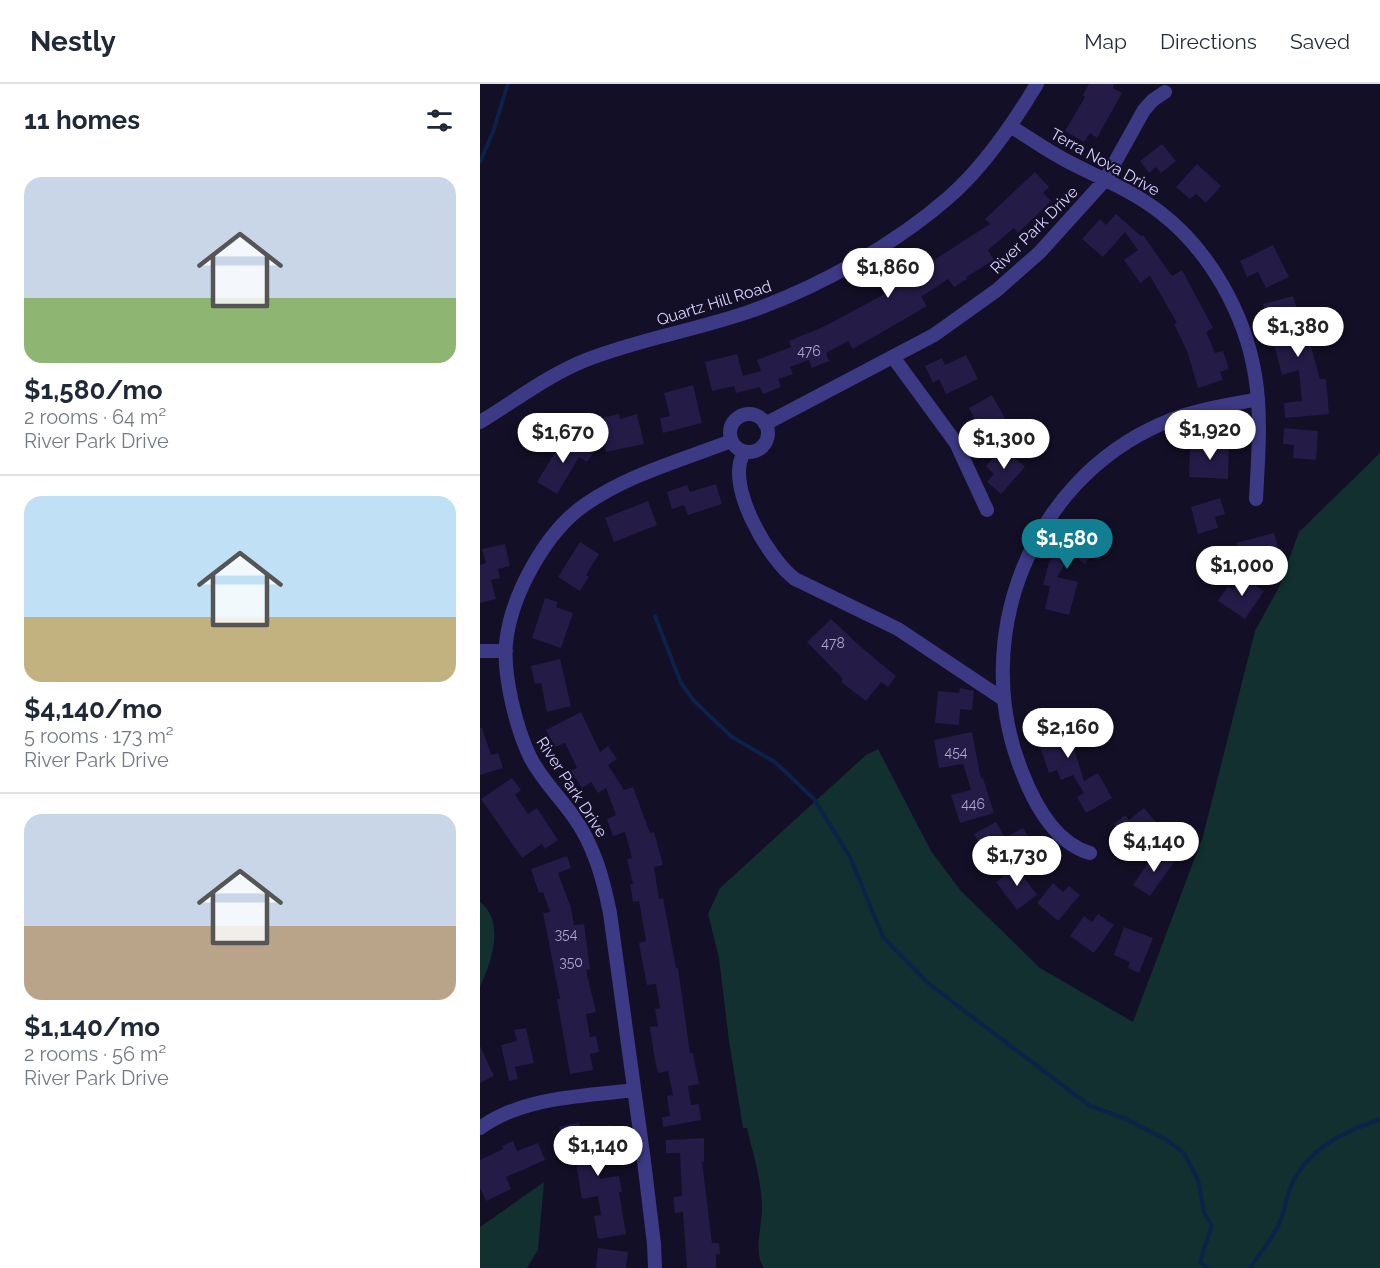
<!DOCTYPE html>
<html lang="en">
<head>
<meta charset="utf-8">
<style>
  :root { --surface:#fff; --page:#f2f2f3; --text:#1f2937; --muted:#747a83; --line:#e0e1e3; --accent:#117e91 }
  body { margin:0; font-family:Raleway,sans-serif; background:var(--page); color:var(--text); height:100vh; display:flex; flex-direction:column; font-size:22px; white-space:nowrap }
  * { box-sizing:border-box; margin:0 }
  p { font-size:20px; color:var(--muted) }
  .icon { flex:none; width:33px; height:33px; fill:none; stroke:currentColor; stroke-width:2; stroke-linecap:round; stroke-linejoin:round }
  .map { position:relative; flex:1; overflow:hidden }
  .sheet { display:flex; flex-direction:column; background:var(--surface); width:480px }
  .sheet>* { flex:none }
  .price { position:absolute; translate:-50% -51px; padding:0 14px; border-radius:21px; background:#fff; color:#222; font-size:20px; line-height:39px; filter:drop-shadow(0 2px 3px #0008) }
  .price::after { content:''; position:absolute; left:50%; top:36px; width:18px; height:14px; margin-left:-9px; background:inherit; clip-path:polygon(0 0,100% 0,50% 100%) }
  .price.on { background:var(--accent); color:#fff }
  ul { padding:0; list-style:none }
  li { display:grid; align-content:center; gap:12px; height:318px; padding:0 24px }
  li+li { border-top:2px solid var(--line) }
  li span { display:grid; place-items:center; height:186px; border-radius:18px; color:#555 }
  li>.icon { margin-inline-start:auto }
  span .icon { width:108px; height:108px; fill:#fffc; stroke-width:1 }
  li b { font-size:26px }
  h2 { display:flex; justify-content:space-between; align-items:center; height:72px; padding:0 24px; font-size:26px }
  header { display:flex; align-items:center; gap:36px; box-sizing:border-box; height:84px; padding:0 30px; background:var(--surface); border-bottom:2px solid var(--line) }
  header strong { font-size:28px }
  nav { display:flex; gap:33px; margin-inline-start:auto; font-size:21px }
  main { display:flex; flex:1; min-height:0 }
  .map>svg:first-child { display:block }
  .green { fill:#12302f }
  .lines { fill:none; stroke-linecap:round; stroke-linejoin:round }
  .stream { stroke:#0c2248; stroke-width:4 }
  .building { fill:#241b47 }
  .minor { stroke:#3d3a85; stroke-width:14 }
  .labels { text-anchor:middle; dominant-baseline:central; stroke-width:4.5; stroke-linejoin:round; paint-order:stroke }
  .number-label { font-size:14px; fill:#aca6d1 }
  .street-label { font-size:16px; fill:#d9d4ff; stroke:#130f26 }
</style>
</head>
<body>
<header>
<strong>Nestly</strong>
<nav><a>Map</a><a>Directions</a><a>Saved</a></nav>
</header>
<main>
<section class="sheet">
<h2>11 homes<svg class="icon" aria-label="filters" viewBox="0 0 24 24"><path d="M4 7h16M4 17h16"/><circle cx="9" cy="7" r="2"/><circle cx="15" cy="17" r="2"/></svg></h2>
<ul>
<li><span style="background:linear-gradient(#c9d6e8 65%,#8fb573 0)"><svg class="icon" aria-label="home" viewBox="0 0 24 24"><path d="M3 11l9-7 9 7M6 9v11h12V9"/></svg></span><div><b>$1,580/mo</b><p>2 rooms · 64 m²</p><p>River Park Drive</p></div></li>
<li><span style="background:linear-gradient(#bfe0f5 65%,#c2b280 0)"><svg class="icon" aria-label="home" viewBox="0 0 24 24"><path d="M3 11l9-7 9 7M6 9v11h12V9"/></svg></span><div><b>$4,140/mo</b><p>5 rooms · 173 m²</p><p>River Park Drive</p></div></li>
<li><span style="background:linear-gradient(#c9d6e8 60%,#b9a48a 0)"><svg class="icon" aria-label="home" viewBox="0 0 24 24"><path d="M3 11l9-7 9 7M6 9v11h12V9"/></svg></span><div><b>$1,140/mo</b><p>2 rooms · 56 m²</p><p>River Park Drive</p></div></li>
</ul>
</section>
<div class="map">
<svg width="900" height="1184" viewBox="0 0 900 1184">
  <rect width="100%" height="100%" fill="#130f26"/>
  <path class="green" d="M900 369V1184H284C273 1168 282 1143 282 1124 282 1097 273 1070 267 1044H263L249 957 239 874 228 830 240 804 386 671 398 665 451 767 481 807 560 884 653 938 723 752 775 547 799 503 819 448Z
    M0 818C26 838 11 878 0 903Z
    M64 1098 58 1166 47 1184H0V1143Z"/>
  <g class="lines">
    <path class="stream" d="M0 78 13 48 28 0
      M175 532 201 599 214 617 252 653 295 678 334 715 370 773 403 853 449 900 610 1022 644 1034 687 1056 704 1069 718 1096 724 1129 732 1141 720 1178 728 1184
      M770 1184C781 1168 795 1152 802 1133 806 1123 806 1112 811 1102 827 1065 864 1048 900 1035"/>
  </g>
  <path class="building" d="M609 0H634L633 4 642 9 617 54 610 49 604 58 585 47 605 13 603 11Z
    M682 60 696 77 681 89 676 83 669 89 660 77Z
    M717 80 741 102 726 119 716 110 710 115 696 103Z
    M555 88 569 103 563 109 571 117 538 149 534 144 508 166 514 176 486 193 487 195 474 203 468 195 441 213 447 222 373 265 368 257 346 269 349 277 332 284 329 276 310 283 313 290 298 295 301 303 283 310 280 303 256 309 254 302 232 307 225 278 257 270 263 292 281 287 277 276 311 263 309 257 343 243 414 205 413 202 445 185 443 183 510 140 505 135Z
    M636 130 661 152 663 151 692 192 702 186 733 244 726 248 735 269 743 267 749 285 740 288 743 296 718 304 707 267 694 240 697 239 670 192 660 199 644 176 658 166 645 148 623 173 602 155 620 135 626 141Z
    M793 161 809 193 786 204 778 188 767 193 760 177Z
    M813 212 817 225 822 223 826 237 824 238 840 295H846L849 330 805 334 804 319 822 317 819 286 802 291 793 256 802 254 797 235 788 238 783 220Z
    M486 271 498 295 466 310 459 295 453 299 445 282 462 274 465 281Z
    M213 301 222 339 183 349 180 334 190 332 184 309Z
    M512 311 527 338 496 355 487 340 495 335 489 324Z
    M139 330 140 335 157 330 164 360 126 368 118 335Z
    M804 344 838 347 836 376 813 374 814 361 803 360Z
    M86 351 114 368 107 378 99 373 77 410 57 398Z
    M735 355H749L748 395 709 393 710 363 735 364Z
    M523 363 545 383 521 410 507 398 514 390 506 382Z
    M236 400 242 420 208 431 204 421 192 425 187 408 207 401 210 408Z
    M740 414 745 430 735 433 738 444 718 450 711 423Z
    M168 417 177 441 134 458 125 434Z
    M598 442 620 456 605 480 591 471 577 493 598 498 589 531 565 525 570 502 563 501 569 479 584 453 589 456Z
    M794 449 800 470 761 480 756 459Z
    M100 458 119 470 106 491 109 493 100 507 78 493Z
    M25 460 30 482 18 485 20 494 11 496 16 515 0 519V481L6 479 2 465Z
    M762 492 784 507 765 535 738 517 748 502 753 506Z
    M65 514 78 518 76 523 93 529 81 564 52 554Z
    M351 535 381 563 416 592 408 603 401 598 386 617 361 598 363 595 327 558Z
    M80 575 91 622 67 628 61 599 55 600 51 582Z
    M480 604 494 607 492 626 480 625 479 641 455 639 458 607 479 609Z
    M582 625 604 697 618 689 632 714 606 729 597 713 604 709 593 691 581 696 577 686 569 689 553 643 562 640 559 632Z
    M101 628 120 668 128 662 137 675 128 681 144 706 153 703 170 749 174 748 183 781 174 783 179 815 183 814 196 884H198L210 969H213L219 1000 208 1002 211 1021 219 1020 221 1036 183 1043 182 1033 190 1032 187 1012 193 1011 188 987 178 989 174 971 170 943 178 942 175 925 180 924 176 900 167 901 162 876 159 859 166 857 159 817 153 818 150 800H153L147 775 152 774 145 748 133 752 127 735 136 731 126 704 118 709 111 698 102 704 91 687 97 684 85 659 75 663 66 646Z
    M0 644H2L11 671 18 669 23 684 0 691Z
    M492 648 501 695 503 694 514 729 480 739 471 711 491 706 486 689 483 680 459 684 454 656Z
    M32 694 41 706 35 711 48 730 57 724 78 756 65 765 62 760 42 774 1 715Z
    M664 724 682 745 663 761 654 750 647 755 634 740 645 731 649 736Z
    M516 738 525 754 543 744 551 757 511 780 494 750Z
    M677 766 694 778 670 812 653 801Z
    M87 772 91 784 78 789 91 824 94 841 104 840 110 885 106 886 116 928 106 930 110 953 116 952 119 968 110 970 113 986 90 990 77 915H80L63 829 70 828 63 808 59 809 51 785Z
    M542 778 549 787 543 792 557 811 537 826 516 798Z
    M573 799 583 808 589 802 600 811 578 837 557 819Z
    M618 830 634 841 614 869 590 852 604 832 612 838Z
    M644 843 673 854 659 889 648 884 650 878 634 871Z
    M46 944 54 979 35 983 38 995 29 997 21 961 37 957 34 946Z
    M0 962 14 992 0 999Z
    M99 1038 101 1048 131 1041 137 1067 115 1072 120 1095 139 1092 142 1108H139L146 1150 118 1155 114 1132 121 1131 118 1112 102 1115 96 1079 106 1077 101 1055 83 1059 79 1043Z
    M224 1054V1078H222L232 1159H239L240 1170H236V1184H207L203 1128 195 1129 193 1113 202 1112 200 1069H186V1056Z
    M33 1057 37 1067 58 1059 65 1076 26 1093 31 1105 6 1117 0 1104V1076L23 1065 22 1062Z
    M118 1164 148 1168 146 1184H116Z"/>
  <g class="lines">
    <path class="minor" d="M530 42C548 53 566 66 585 76 617 93 652 106 681 129 730 167 765 230 775 291 782 332 778 374 776 415
      M413 273 476 359 507 426
      M250 349a19 19 0 1 1 38 0a19 19 0 1 1-38 0Z
      M0 338C35 317 68 291 106 276 159 255 217 246 271 227 339 203 414 161 468 114 504 83 533 40 557 0
      M285 340 454 251 517 206 560 168 625 96 664 26 673 16 685 8
      M264 369C244 400 289 476 315 495L418 545 523 615
      M0 567H26
      M610 769C575 759 554 719 542 688 489 556 549 398 681 340 711 326 745 322 778 315
      M0 1044C44 1012 102 1013 154 1006
      M175 1184 174 1160 164 1077 130 829C123 794 114 761 93 732 79 712 61 695 50 673 36 644 23 591 26 559 31 511 66 447 106 420 150 390 202 376 251 357"/>
  </g>
  <g class="labels">
    <g class="number-label">
      <text x="329" y="267">476</text>
      <text x="353" y="559">478</text>
      <text x="476" y="668">454</text>
      <text x="493" y="720">446</text>
      <text x="86" y="850">354</text>
      <text x="91" y="878">350</text>
    </g>
    <g class="street-label">
      <text transform="translate(625 78) rotate(29)">Terra Nova Drive</text>
      <text transform="translate(554 146) rotate(-45)">River Park Drive</text>
      <text transform="translate(234 219) rotate(-17)">Quartz Hill Road</text>
      <text transform="translate(92 703) rotate(57)">River Park Drive</text>
    </g>
  </g>
</svg>
<b class="price" style="left:408px;top:215px">$1,860</b>
<b class="price" style="left:818px;top:274px">$1,380</b>
<b class="price" style="left:730px;top:377px">$1,920</b>
<b class="price" style="left:83px;top:380px">$1,670</b>
<b class="price" style="left:524px;top:386px">$1,300</b>
<b class="price on" style="left:587px;top:486px">$1,580</b>
<b class="price" style="left:762px;top:513px">$1,000</b>
<b class="price" style="left:588px;top:675px">$2,160</b>
<b class="price" style="left:674px;top:789px">$4,140</b>
<b class="price" style="left:537px;top:803px">$1,730</b>
<b class="price" style="left:118px;top:1093px">$1,140</b>
</div>
</main>
</body>
</html>
